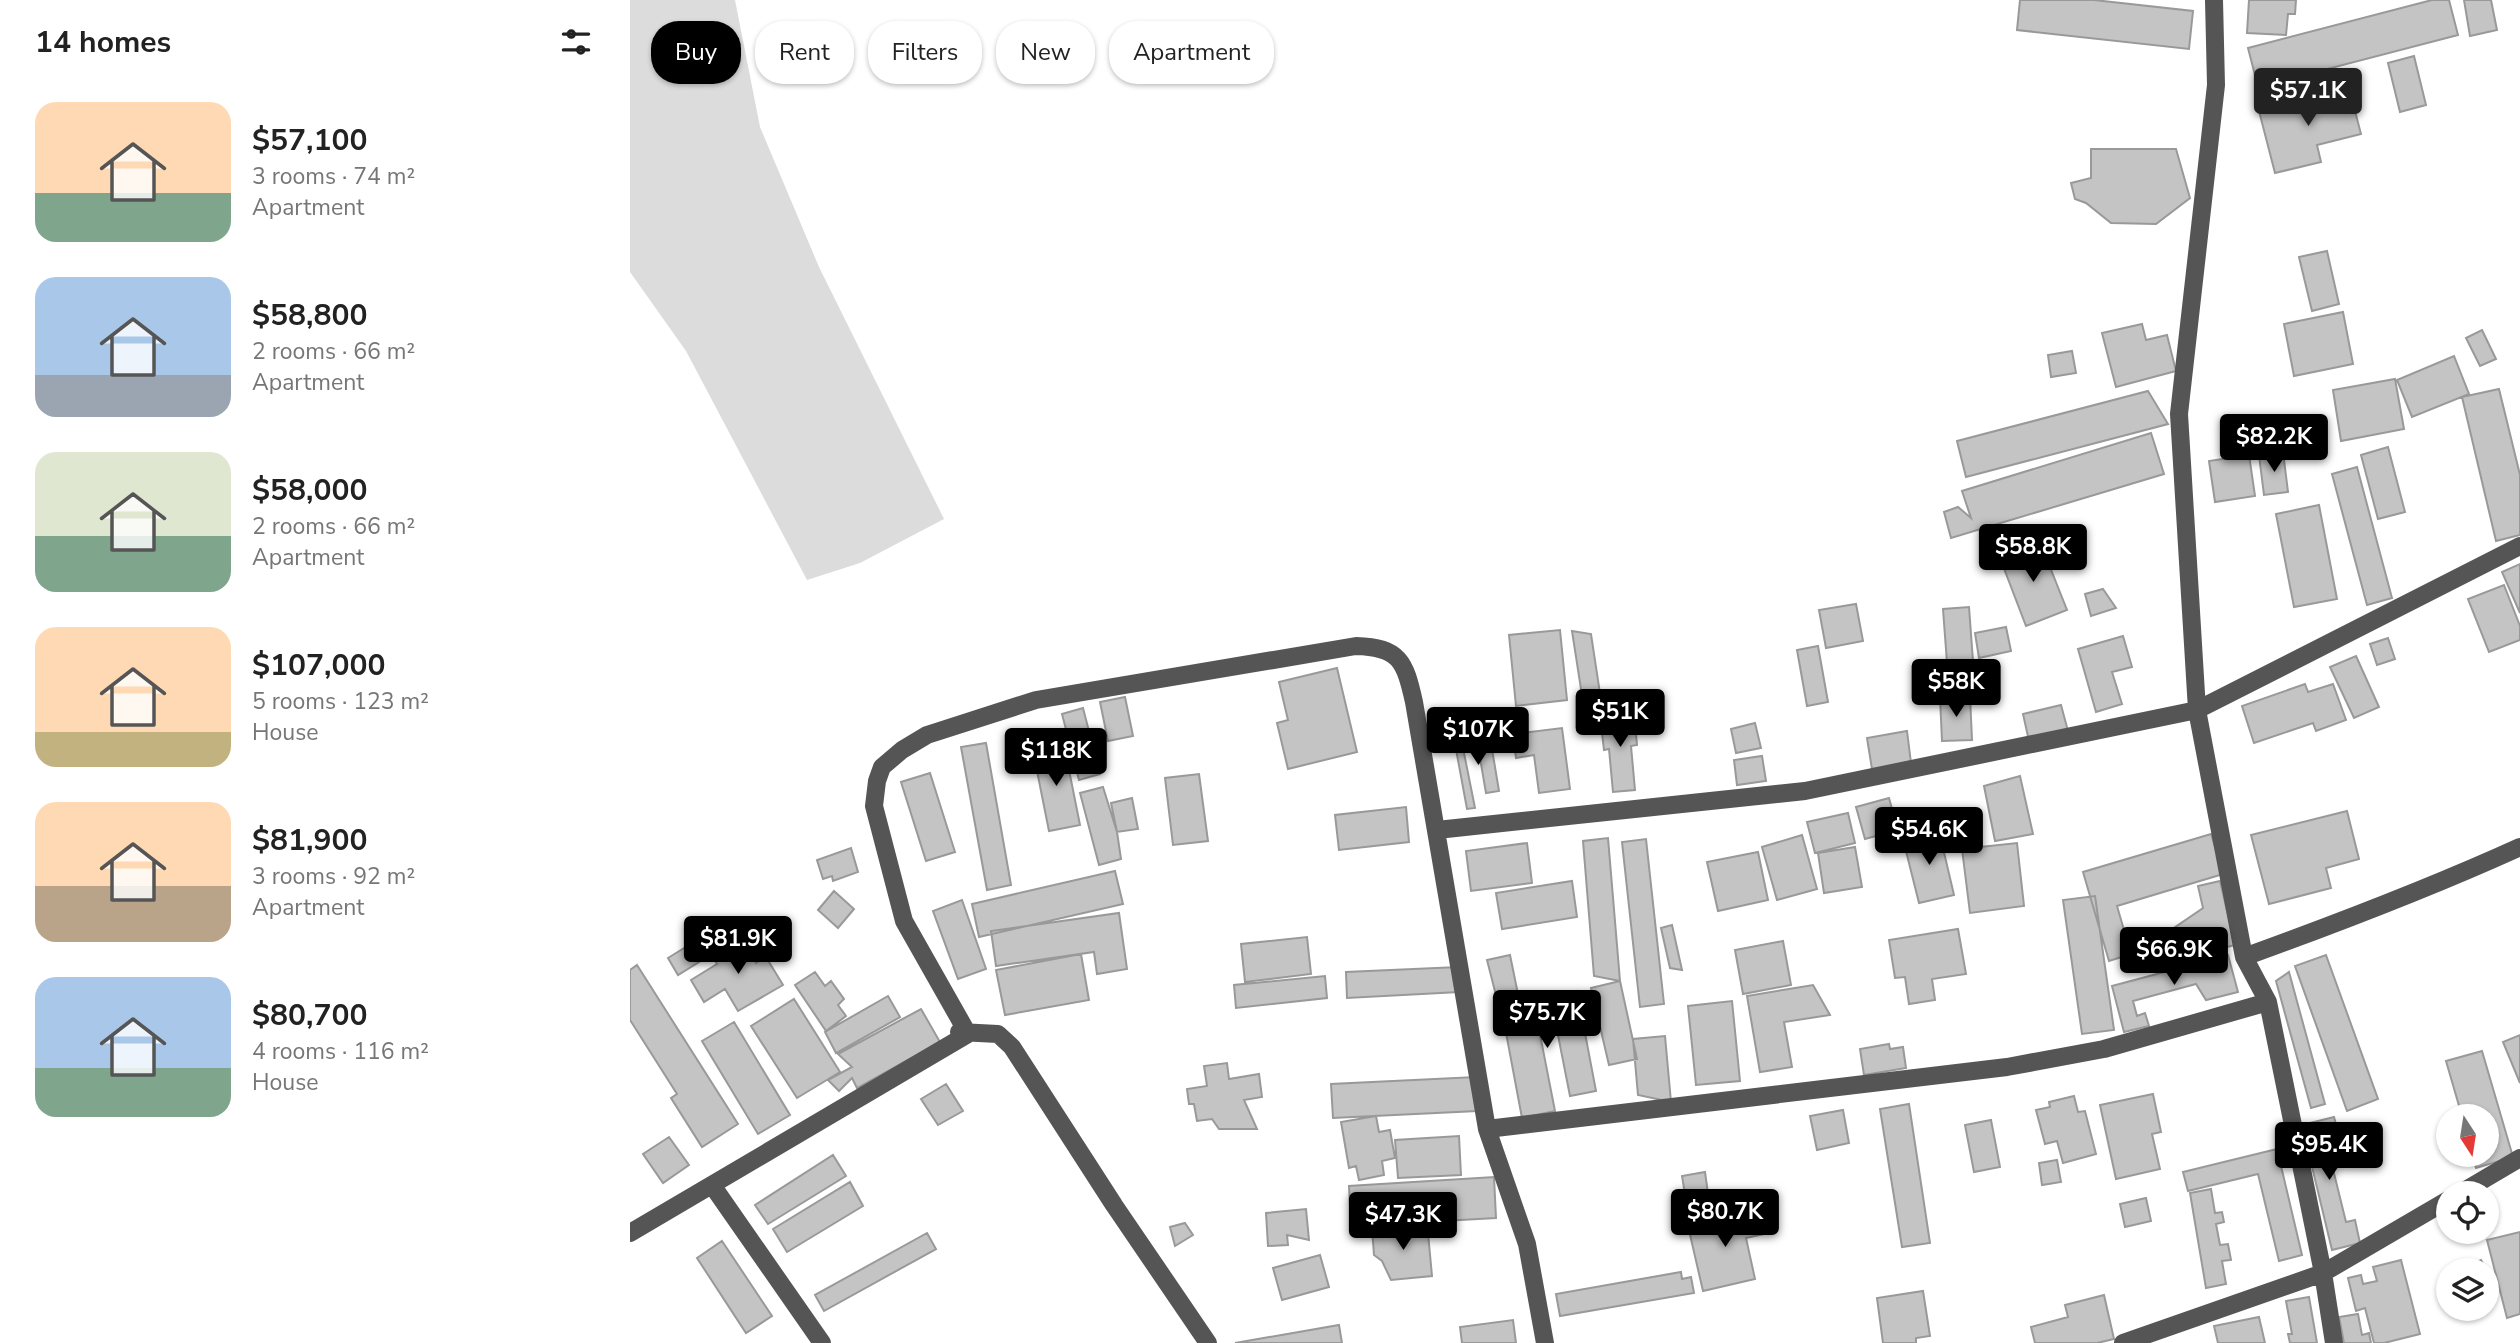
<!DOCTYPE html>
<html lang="en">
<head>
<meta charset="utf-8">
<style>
  :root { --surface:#fff; --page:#f6f6f6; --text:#222; --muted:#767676; --accent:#000 }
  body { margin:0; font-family:"Nunito Sans",sans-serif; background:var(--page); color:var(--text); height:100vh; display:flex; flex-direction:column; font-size:26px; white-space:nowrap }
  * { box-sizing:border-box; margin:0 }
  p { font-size:23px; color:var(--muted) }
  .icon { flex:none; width:38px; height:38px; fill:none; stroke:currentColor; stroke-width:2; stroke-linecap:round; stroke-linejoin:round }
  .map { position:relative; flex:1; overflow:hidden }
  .sheet { display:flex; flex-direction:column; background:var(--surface); width:630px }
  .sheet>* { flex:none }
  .banner { position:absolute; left:21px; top:21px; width:665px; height:63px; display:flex; gap:14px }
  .needle { width:46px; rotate:168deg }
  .buttons { position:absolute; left:1806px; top:1104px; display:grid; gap:14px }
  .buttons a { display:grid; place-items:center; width:63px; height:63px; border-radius:50%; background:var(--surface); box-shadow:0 2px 5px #0004; font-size:35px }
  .price { position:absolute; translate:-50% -60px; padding:0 16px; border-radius:7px; background:var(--accent); color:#fff; font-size:23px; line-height:46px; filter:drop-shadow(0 2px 4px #0008) }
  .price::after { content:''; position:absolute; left:50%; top:42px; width:21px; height:16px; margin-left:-10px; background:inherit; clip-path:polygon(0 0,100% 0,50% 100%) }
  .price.on { background:#222; color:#fff }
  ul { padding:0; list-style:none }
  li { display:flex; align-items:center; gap:21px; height:175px; padding:0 35px }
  li span { display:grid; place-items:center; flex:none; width:196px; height:140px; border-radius:21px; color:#555 }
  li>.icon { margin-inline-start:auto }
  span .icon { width:84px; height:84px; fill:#fffc; stroke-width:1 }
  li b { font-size:30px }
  h2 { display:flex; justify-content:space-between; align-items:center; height:84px; padding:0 35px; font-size:30px }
  .tag { padding:0 24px; border-radius:28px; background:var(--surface); box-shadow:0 2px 5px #0004; font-size:24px; line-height:63px }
  .tag.on { background:var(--accent); color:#fff }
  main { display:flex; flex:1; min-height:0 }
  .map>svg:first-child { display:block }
  .green { fill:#dcdcdc }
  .building { fill:#c4c4c4; stroke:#999; stroke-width:2 }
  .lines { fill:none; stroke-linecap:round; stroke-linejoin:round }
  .minor { stroke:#555; stroke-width:18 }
</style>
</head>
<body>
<main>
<section class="sheet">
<h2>14 homes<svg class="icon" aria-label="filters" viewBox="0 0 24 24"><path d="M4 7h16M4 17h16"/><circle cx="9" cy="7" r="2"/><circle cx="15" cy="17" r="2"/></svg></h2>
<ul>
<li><span style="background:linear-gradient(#ffd9b3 65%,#7fa58c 0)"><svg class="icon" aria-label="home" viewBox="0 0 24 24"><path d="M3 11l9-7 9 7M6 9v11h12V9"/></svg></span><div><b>$57,100</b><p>3 rooms · 74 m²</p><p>Apartment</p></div></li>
<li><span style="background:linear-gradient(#a9c7e8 70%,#9aa5b1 0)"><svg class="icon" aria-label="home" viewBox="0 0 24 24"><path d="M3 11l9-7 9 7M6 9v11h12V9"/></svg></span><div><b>$58,800</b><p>2 rooms · 66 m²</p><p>Apartment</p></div></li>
<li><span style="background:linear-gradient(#dfe7d0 60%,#7fa58c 0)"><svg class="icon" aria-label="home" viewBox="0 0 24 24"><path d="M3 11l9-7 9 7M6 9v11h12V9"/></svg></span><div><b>$58,000</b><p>2 rooms · 66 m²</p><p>Apartment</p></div></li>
<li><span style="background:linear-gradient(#ffd9b3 75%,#c2b280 0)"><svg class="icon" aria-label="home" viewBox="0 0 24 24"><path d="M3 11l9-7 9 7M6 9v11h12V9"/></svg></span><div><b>$107,000</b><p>5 rooms · 123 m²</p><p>House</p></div></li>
<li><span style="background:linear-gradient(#ffd9b3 60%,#b9a48a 0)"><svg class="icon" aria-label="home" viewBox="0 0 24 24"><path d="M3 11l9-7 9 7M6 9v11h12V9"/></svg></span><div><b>$81,900</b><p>3 rooms · 92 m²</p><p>Apartment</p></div></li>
<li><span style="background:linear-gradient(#a9c7e8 65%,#7fa58c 0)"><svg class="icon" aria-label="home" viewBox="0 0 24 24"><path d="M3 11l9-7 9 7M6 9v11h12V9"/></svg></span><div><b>$80,700</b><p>4 rooms · 116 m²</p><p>House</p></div></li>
</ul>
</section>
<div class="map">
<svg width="1890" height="1343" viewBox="0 0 1890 1343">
  <rect width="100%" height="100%" fill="#fff"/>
  <path class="green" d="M0 0H105L130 127 189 267 314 519 230 563 177 580 56 351 0 272Z"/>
  <path class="building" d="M1390 0H1464L1563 11 1559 49 1387 30Z
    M1619 0H1666L1665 14H1658L1656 35 1617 33Z
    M1802 0H1819L1828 35 1628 87 1618 48Z
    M1834 0H1861L1867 30 1840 36Z
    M1784 56 1796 105 1770 112 1758 63Z
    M1719 88 1731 134 1687 145 1691 162 1645 173 1629 111Z
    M1461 149H1546L1560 198 1526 224 1481 223 1456 203 1445 199 1441 183 1461 178Z
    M1697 251 1709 304 1682 311 1669 257Z
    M1713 312 1723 364 1664 376 1654 324Z
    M1512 324 1516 340 1537 335 1546 371 1486 387 1472 333Z
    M1852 330 1866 359 1850 366 1836 338Z
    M1442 351 1446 373 1421 377 1418 355Z
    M1824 356 1839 394 1782 417 1767 380Z
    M1765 379 1774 429 1711 441 1703 390Z
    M1869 389 1890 475V535L1866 541 1832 397Z
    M1518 391 1538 424 1336 477 1327 441Z
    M1521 433 1534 474 1321 538 1314 512 1328 507 1341 518 1332 491Z
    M1758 447 1775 512 1748 519 1731 455Z
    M1653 452 1658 492 1634 495 1629 455Z
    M1619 455 1625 496 1585 502 1579 461Z
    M1727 467 1762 598 1737 605 1702 474Z
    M1689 505 1707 599 1664 607 1646 514Z
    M1410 542 1437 610 1396 626 1370 558Z
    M1890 564V613L1872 572Z
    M1874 585 1890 626V640L1859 652 1838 599Z
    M1473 589 1486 608 1461 616 1455 594Z
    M1226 604 1233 641 1196 648 1189 610Z
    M1339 607 1343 661 1317 663 1313 609Z
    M1376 627 1381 651 1349 658 1345 633Z
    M930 630 937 700 886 706 879 635Z
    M942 631 961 634 973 713 955 715Z
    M1493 636 1502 667 1482 672 1492 704 1466 712 1448 649Z
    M1758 638 1765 659 1747 665 1740 644Z
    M1188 646 1198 702 1177 706 1167 650Z
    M1726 656 1749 707 1724 718 1700 667Z
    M707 668 727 752 658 769 647 723 658 720 649 682Z
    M1675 684 1678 692 1703 684 1716 720 1686 731 1683 723 1624 743 1612 706Z
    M1340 696 1342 740 1312 741 1310 697Z
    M495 697 503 736 478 741 470 702Z
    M1431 705 1438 731 1399 741 1393 714Z
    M453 708 470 774 449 780 432 714Z
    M1004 713 1007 745 1001 746 1005 790 983 792 979 749 974 750 970 716Z
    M1125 723 1131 748 1106 753 1101 729Z
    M932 728 940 789 909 793 904 755 886 758 883 734Z
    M1277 731 1281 763 1242 769 1237 738Z
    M860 737 869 791 856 793 849 752 833 748 845 808 837 809 825 744Z
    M356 743 381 885 357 890 331 747Z
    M434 745 450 825 419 831 403 751Z
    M1132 756 1136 781 1107 785 1104 760Z
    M300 773 325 852 296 861 271 782Z
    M569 774 578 841 543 845 535 778Z
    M1390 776 1403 834 1365 841 1354 786Z
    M473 787 487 832 491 859 469 865 450 793Z
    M502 798 508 829 487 832 481 803Z
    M1259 798 1268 830 1235 839 1226 807Z
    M776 807 779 842 709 850 705 815Z
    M1717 811 1729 859 1696 868 1701 888 1639 904 1621 835Z
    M1218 813 1225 843 1185 853 1177 822Z
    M1309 831 1324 895 1289 903 1273 839Z
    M1581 834 1593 874 1487 906 1501 954 1479 961 1453 872Z
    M1172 835 1187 889 1147 900 1132 847Z
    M978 838 990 981 964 976 953 841Z
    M1016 839 1034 1004 1010 1007 992 842Z
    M897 843 902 883 841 891 836 851Z
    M1387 843 1394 906 1340 913 1332 849Z
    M1225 847 1232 887 1194 893 1188 853Z
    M221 848 228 872 203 881 202 876 193 879 187 860Z
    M1128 852 1138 900 1088 911 1077 862Z
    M485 871 493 904 349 937 342 904Z
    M942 881 947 917 872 929 866 893Z
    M1590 881 1605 945 1509 969 1507 964 1522 961 1517 941 1529 938 1573 908 1568 886Z
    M204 891 224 909 208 928 188 910Z
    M1465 896 1484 1030 1452 1034 1433 900Z
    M332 900 356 969 328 979 303 911Z
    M489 913 497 969 467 974 464 952 366 966 361 931Z
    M1042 925 1052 970 1040 968 1031 928Z
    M1328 929 1336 974 1302 979 1305 1000 1279 1004 1275 977 1265 978 1259 940Z
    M111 936 126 963 136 957 153 985 108 1011 95 989 74 1002 61 980 87 964 81 954Z
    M677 937 681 974 615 982 611 944Z
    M1153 941 1161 985 1113 994 1105 950Z
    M64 942 74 959 48 975 38 958Z
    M451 954 459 1000 375 1015 366 970Z
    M880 955 889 999 868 1003 857 960Z
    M1598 955 1608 992 1576 1000 1566 984 1503 1001 1507 1016 1515 1013 1519 1026 1494 1032 1482 986Z
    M1696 955 1748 1099 1717 1111 1665 966Z
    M7 965 108 1124 72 1147 41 1098 47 1094 0 1020V970Z
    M828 967 829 992 717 998 716 972Z
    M185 972 195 986 201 981 214 999 208 1005 216 1016 196 1031 165 985Z
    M1659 972 1695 1104 1681 1108 1646 981Z
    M695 976 697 998 606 1008 604 985Z
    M990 981 1007 1059 979 1065 961 988Z
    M1183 985 1200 1015 1154 1022 1162 1067 1130 1072 1117 996Z
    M947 991 966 1091 940 1096 924 1015 906 1014 925 1111 892 1118 871 1006Z
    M258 996 270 1017 206 1053 195 1032Z
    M164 999 210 1072 167 1098 121 1026Z
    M1102 1001 1110 1081 1066 1085 1058 1006Z
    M291 1009 310 1042 227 1088 222 1078 209 1091 198 1080 222 1067 208 1054Z
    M104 1022 160 1115 128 1134 72 1041Z
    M1890 1035V1083L1873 1042Z
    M1035 1036 1041 1102 1008 1095 1003 1039Z
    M1259 1044 1260 1049 1273 1047 1276 1068 1234 1075 1230 1049Z
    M1852 1051 1883 1157 1846 1168 1842 1155H1857V1116H1832L1816 1061Z
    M597 1063 599 1079 629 1074 632 1097 614 1100 627 1129H589L582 1119 567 1121 564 1104H559L557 1089 577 1086 574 1066Z
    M846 1077 847 1111 703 1118 701 1084Z
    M316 1084 333 1111 308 1125 291 1099Z
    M1523 1094 1531 1132 1522 1134 1530 1169 1486 1179 1470 1105Z
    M1444 1096 1448 1112 1455 1111 1466 1154 1433 1163 1427 1141 1415 1144 1406 1110 1420 1107 1419 1102Z
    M1279 1104 1300 1243 1272 1247 1250 1109Z
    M1213 1110 1219 1143 1187 1150 1180 1116Z
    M746 1116 749 1132 760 1130 765 1158 752 1161 754 1175 729 1180 726 1166 719 1168 711 1122Z
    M1704 1117 1709 1135 1703 1136 1707 1151 1699 1153 1716 1222 1725 1220 1730 1243 1702 1250 1672 1125Z
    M1361 1120 1370 1167 1344 1172 1335 1125Z
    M829 1136 831 1175 768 1178 765 1140Z
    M39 1137 59 1165 33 1183 13 1154Z
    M1647 1149 1672 1255 1649 1261 1628 1174 1558 1191 1553 1172Z
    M203 1155 216 1176 138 1224 125 1205Z
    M1427 1160 1431 1182 1412 1185 1409 1163Z
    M1075 1172 1081 1215 1059 1219 1052 1176Z
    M864 1177 866 1218 721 1226 719 1186Z
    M220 1182 233 1206 157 1252 143 1229Z
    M1581 1189 1585 1213 1592 1212 1594 1222 1586 1224 1590 1245 1598 1244 1601 1260 1592 1261 1596 1284 1576 1288 1560 1193Z
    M1516 1198 1521 1221 1495 1227 1490 1204Z
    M676 1209 679 1240 657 1235 658 1245 638 1246 636 1213Z
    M1128 1210 1134 1234 1116 1238 1125 1279 1073 1291 1058 1226Z
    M555 1223 563 1235 545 1246 540 1227Z
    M777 1225 778 1235 798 1233 802 1276 761 1280 752 1261 744 1255 742 1228Z
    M1890 1232V1314L1877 1318 1857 1240Z
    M297 1233 306 1249 194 1311 185 1295Z
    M92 1241 142 1316 116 1333 67 1258Z
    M690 1255 699 1287 652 1300 643 1268Z
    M1771 1260 1790 1334 1754 1343H1744L1735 1308 1726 1311 1718 1278 1731 1275 1733 1284 1747 1281 1743 1267Z
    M1851 1260 1856 1270H1833L1832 1269Z
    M1051 1272 1052 1279 1061 1277 1064 1293 930 1316 926 1294Z
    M1293 1291 1300 1336 1286 1338V1343H1253L1247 1298Z
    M1474 1295 1484 1339 1467 1343H1405L1401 1327 1438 1317 1435 1305Z
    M1679 1297 1687 1343H1660L1658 1334H1662L1656 1301Z
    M1728 1314 1732 1335 1739 1333 1741 1343H1714L1709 1317Z
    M1629 1317 1635 1343H1588L1584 1326Z
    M883 1320 886 1343H832L830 1327Z
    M709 1325 712 1343H605Z"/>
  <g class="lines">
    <path class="minor" d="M807 830 1175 791 1567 710 1890 546
      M1614 957C1708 923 1800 888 1890 847
      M329 1032 368 1034 382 1047 484 1205 578 1343
      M338 1034 274 921 244 806 247 781 252 767 272 750 297 735 406 700 726 646C770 647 775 662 784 702L857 1129 897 1244 915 1343
      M857 1129 1377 1067 1474 1049 1638 1002
      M82 1185 192 1343
      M1829 1194 1890 1158
      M0 1233 338 1034
      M1493 1343 1693 1273 1638 1002 1614 957 1567 710 1549 414 1586 85 1584 0
      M1704 1343 1693 1273 1818 1200"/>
  </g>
</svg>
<div class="buttons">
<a><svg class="needle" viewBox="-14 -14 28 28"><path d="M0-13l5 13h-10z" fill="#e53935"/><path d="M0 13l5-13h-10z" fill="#767676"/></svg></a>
<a><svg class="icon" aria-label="locate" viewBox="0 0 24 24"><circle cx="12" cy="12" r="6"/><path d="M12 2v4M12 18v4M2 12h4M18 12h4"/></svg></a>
<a><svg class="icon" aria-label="layers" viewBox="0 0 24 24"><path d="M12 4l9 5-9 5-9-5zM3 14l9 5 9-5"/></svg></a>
</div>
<b class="price on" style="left:1678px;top:128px">$57.1K</b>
<b class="price" style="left:1644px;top:474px">$82.2K</b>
<b class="price" style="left:1403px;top:584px">$58.8K</b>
<b class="price" style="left:1326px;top:719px">$58K</b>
<b class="price" style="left:990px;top:749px">$51K</b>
<b class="price" style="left:848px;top:767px">$107K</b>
<b class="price" style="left:426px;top:788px">$118K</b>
<b class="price" style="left:1299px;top:867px">$54.6K</b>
<b class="price" style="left:108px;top:976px">$81.9K</b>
<b class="price" style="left:1544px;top:987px">$66.9K</b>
<b class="price" style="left:917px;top:1050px">$75.7K</b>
<b class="price" style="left:1699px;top:1182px">$95.4K</b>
<b class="price" style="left:1095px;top:1249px">$80.7K</b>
<b class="price" style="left:773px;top:1252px">$47.3K</b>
<div class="banner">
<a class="tag on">Buy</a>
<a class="tag">Rent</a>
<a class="tag">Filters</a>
<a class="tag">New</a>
<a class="tag">Apartment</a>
</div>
</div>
</main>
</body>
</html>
